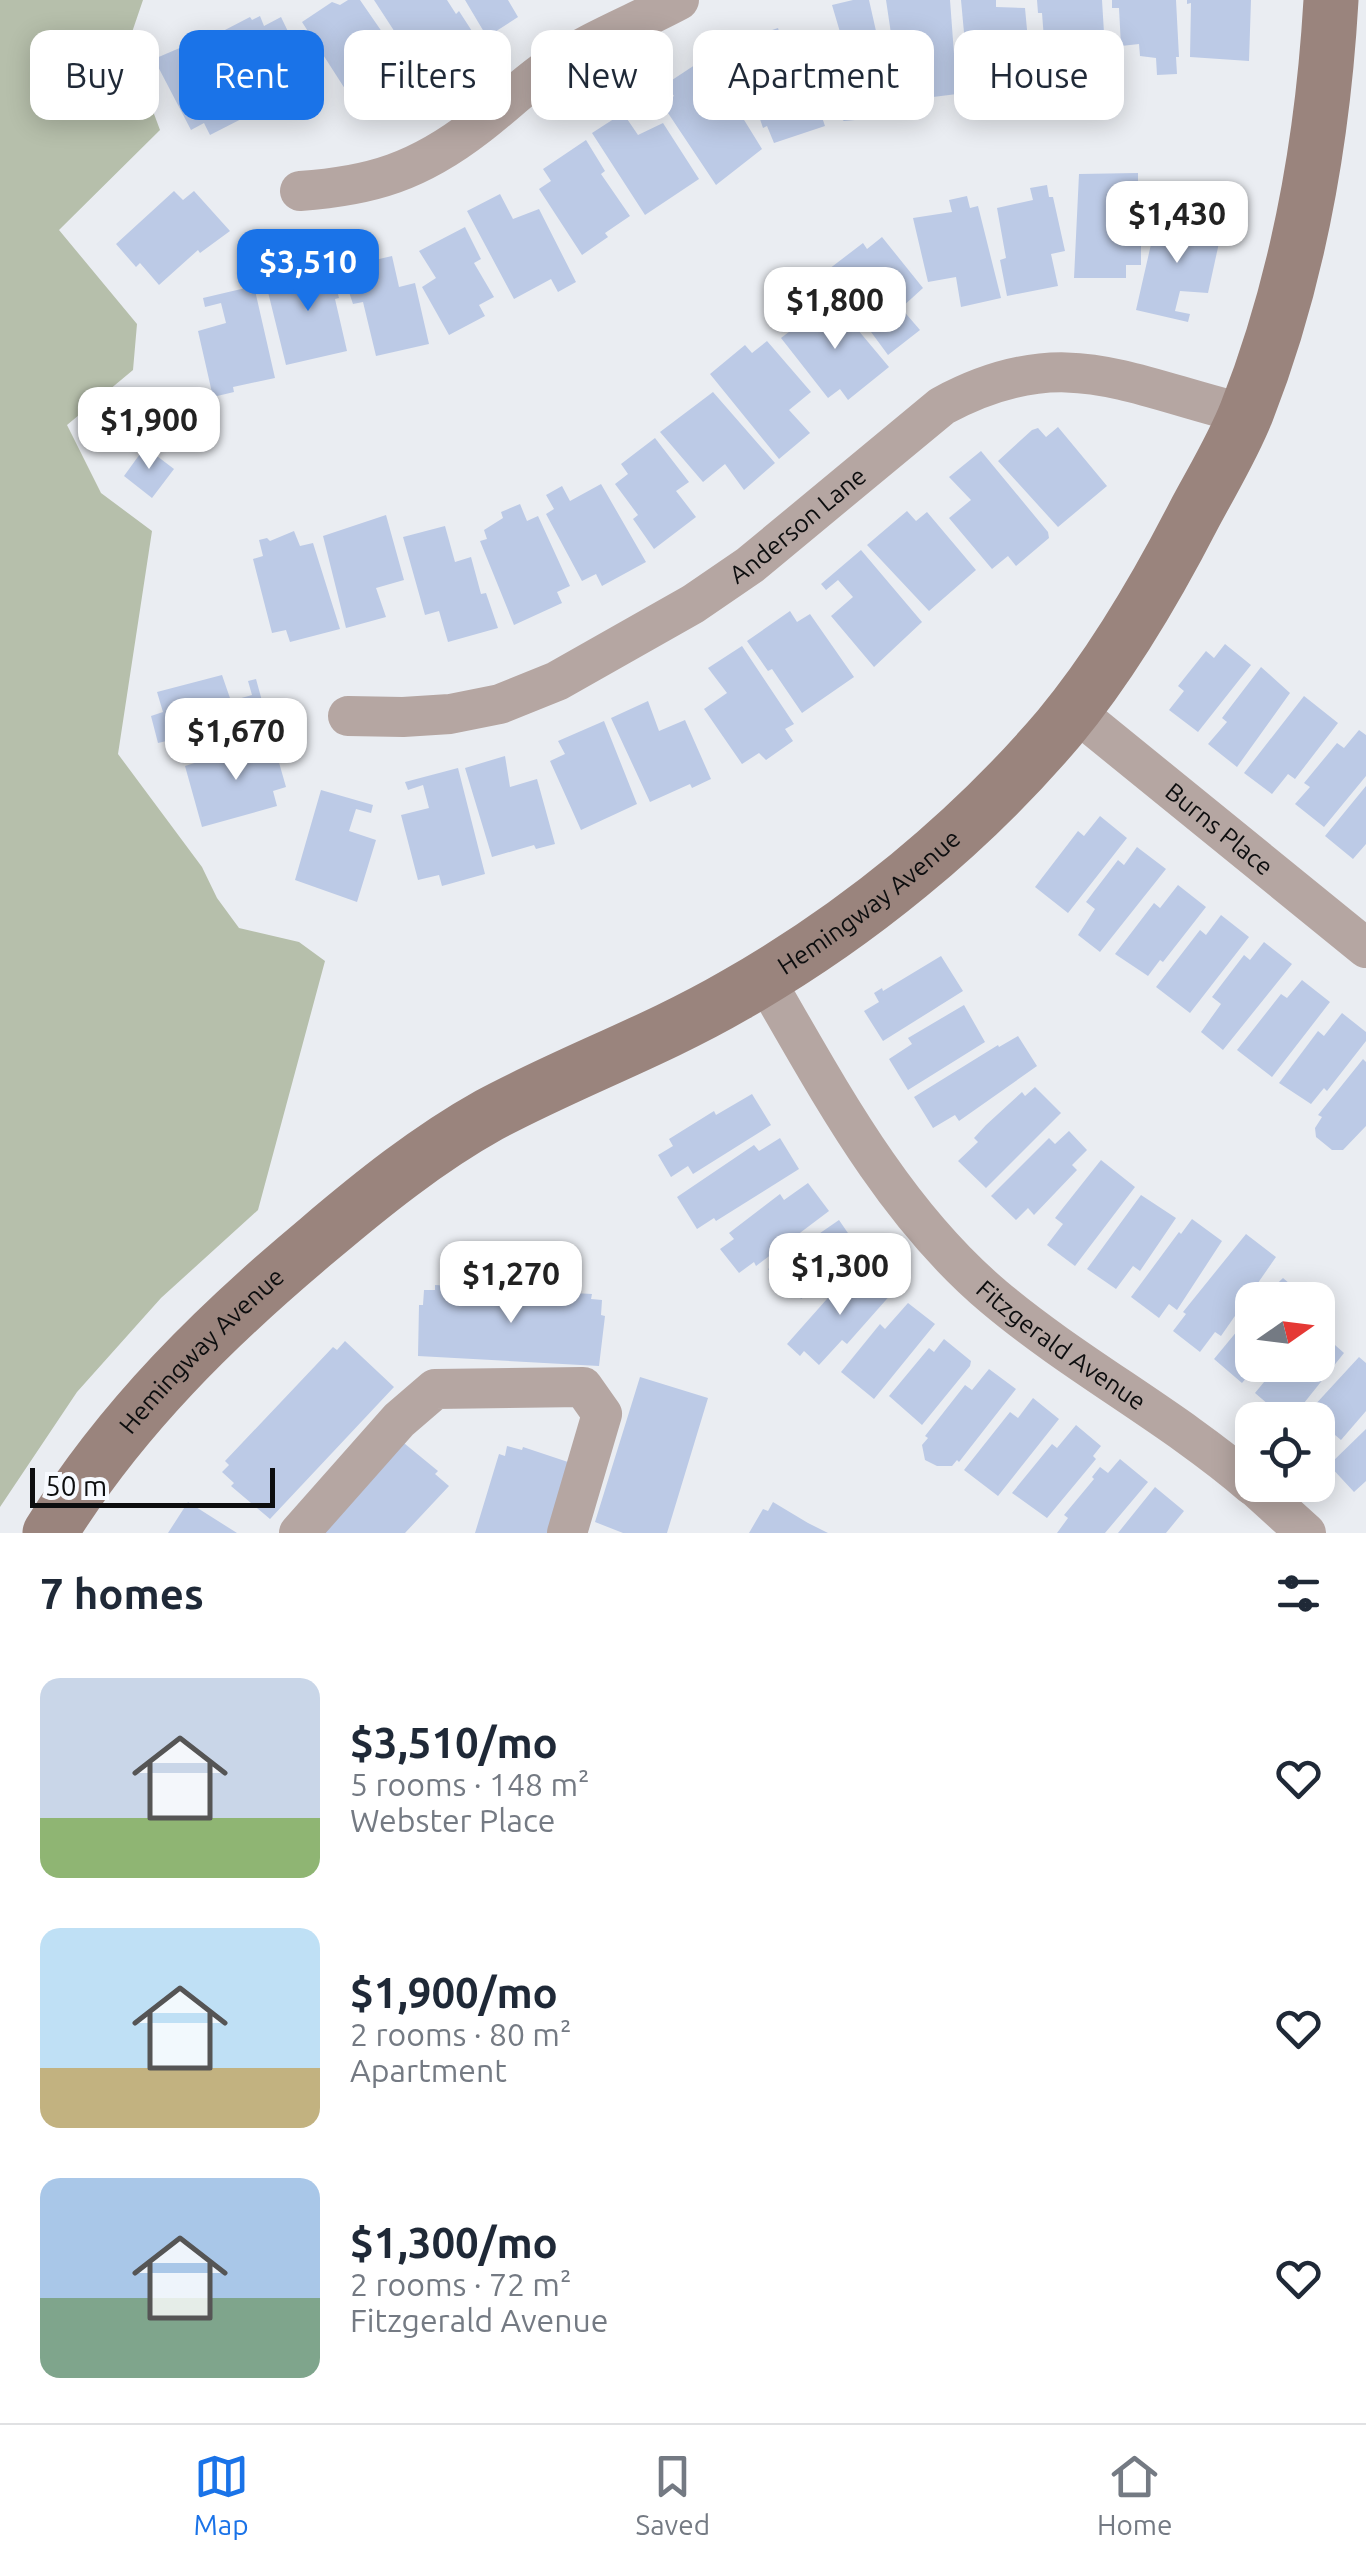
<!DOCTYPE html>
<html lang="en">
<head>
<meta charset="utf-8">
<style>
  :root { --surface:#fff; --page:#f6f6f7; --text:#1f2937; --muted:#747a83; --line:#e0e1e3; --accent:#1a73e8 }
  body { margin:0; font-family:Ubuntu,sans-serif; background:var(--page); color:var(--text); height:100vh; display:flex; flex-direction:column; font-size:38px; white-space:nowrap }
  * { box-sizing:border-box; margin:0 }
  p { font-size:32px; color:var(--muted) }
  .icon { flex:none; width:55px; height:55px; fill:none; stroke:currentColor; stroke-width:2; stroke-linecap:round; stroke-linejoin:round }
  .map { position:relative; height:1533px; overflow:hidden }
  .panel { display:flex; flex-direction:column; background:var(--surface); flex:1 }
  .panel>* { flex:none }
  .top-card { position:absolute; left:30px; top:30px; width:1308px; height:90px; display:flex; gap:20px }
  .needle { width:65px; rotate:76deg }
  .buttons { position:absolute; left:1235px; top:1282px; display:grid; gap:20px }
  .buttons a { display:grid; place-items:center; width:100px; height:100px; border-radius:20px; background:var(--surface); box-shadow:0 5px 25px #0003; font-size:50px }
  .scale { position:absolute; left:30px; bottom:25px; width:245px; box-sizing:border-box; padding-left:10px; border:5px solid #0d0e0f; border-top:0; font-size:28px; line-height:35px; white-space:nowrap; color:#0d0e0f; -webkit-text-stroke:8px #f7faff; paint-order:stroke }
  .price { position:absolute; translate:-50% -85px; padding:0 22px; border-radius:20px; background:#fff; color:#222; font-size:32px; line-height:65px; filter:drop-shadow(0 2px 5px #0008) }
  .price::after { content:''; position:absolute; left:50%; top:60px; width:30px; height:22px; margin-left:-15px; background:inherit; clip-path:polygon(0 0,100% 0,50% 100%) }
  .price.on { background:var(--accent); color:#fff }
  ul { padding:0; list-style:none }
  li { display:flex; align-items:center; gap:30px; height:250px; padding:0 40px }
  li span { display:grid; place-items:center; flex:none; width:280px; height:200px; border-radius:20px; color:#555 }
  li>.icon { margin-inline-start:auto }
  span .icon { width:120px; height:120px; fill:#fffc; stroke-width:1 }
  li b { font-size:42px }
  h2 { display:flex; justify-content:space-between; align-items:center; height:120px; padding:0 40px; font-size:42px }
  .tag { padding:0 35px; border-radius:20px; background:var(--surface); box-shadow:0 5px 25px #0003; font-size:35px; line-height:90px }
  .tag.on { background:var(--accent); color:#fff }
  .tab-bar { display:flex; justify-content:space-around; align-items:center; height:140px; border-top:2px solid var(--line); background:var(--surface); font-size:28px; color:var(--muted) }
  .tab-bar a { display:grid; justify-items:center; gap:5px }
  .tab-bar .on { color:var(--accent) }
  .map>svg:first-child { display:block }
  .green { fill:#b6bfab }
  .building { fill:#bccae6 }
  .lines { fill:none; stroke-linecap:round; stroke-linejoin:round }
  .minor { stroke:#b5a6a2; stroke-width:40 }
  .secondary { stroke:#9a847d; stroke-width:55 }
  .labels { text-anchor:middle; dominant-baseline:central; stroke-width:9; stroke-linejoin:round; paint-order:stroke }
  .street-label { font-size:25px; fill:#0d0e0f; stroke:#f7faff }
</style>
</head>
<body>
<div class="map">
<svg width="1366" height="1533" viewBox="0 0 1366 1533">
  <rect width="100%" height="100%" fill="#eaedf2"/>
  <path class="green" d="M0 0H143L128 44 160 130 59 230 137 324 133 370 67 425 101 493 152 531 118 754 202 867 217 898 239 928 299 942 325 961 258 1210 161 1298 77 1392 0 1507Z"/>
  <path class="building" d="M348 0H360L418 84 387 104 371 80 347 92 302 22 332 2 340 5Z
    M374 0H447L456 14 459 11 479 42 437 69 430 59 417 66Z
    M465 0H508L518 17 487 37Z
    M853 0H869L890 93 860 99 863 113 855 120 844 121 837 116 833 105 829 106 812 42 840 32 832 5Z
    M886 0H950L957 94 901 101Z
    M961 0H996V7L1025 8 1031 73 968 76Z
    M1037 0H1102L1106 66 1046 65 1042 13H1038Z
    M1112 0H1176L1179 57H1176L1177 74 1157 75 1156 58 1140 56 1139 44 1121 46 1119 8H1112Z
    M1187 0H1251L1249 61 1190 57 1191 3 1187 4Z
    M260 16 264 26 281 17 298 52 304 48 322 80 277 103 263 76 249 82 223 31 250 17 252 20Z
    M778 28 782 41 795 37 825 126 774 143 767 126 763 128 746 78 742 80 728 45Z
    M210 35 234 82 237 80 257 111 210 135 204 123 191 130 154 59Z
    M710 55 728 87 725 89 762 149 716 185 662 104 674 96 666 84Z
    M623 113 638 135 663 123 699 179 645 215 592 133Z
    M586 140 605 171 601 174 630 216 605 233 608 237 582 255 539 189 551 181 543 169Z
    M1138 173V188H1141V265H1126V278H1074L1079 174Z
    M1047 185 1049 197H1053L1065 251 1051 254 1058 286 1007 296 1000 260 1006 258 997 208 1033 200 1030 188Z
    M174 191 183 200 194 191 230 231 200 253 198 250 159 285 140 263 136 267 116 244Z
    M500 194 513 219 539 209 576 282 558 292 551 279 514 299 467 211Z
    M967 196 970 208 978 206 1001 298 961 307 956 277 928 282 913 218 952 212 949 200Z
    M1157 218 1222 229 1208 293 1180 291 1175 311 1190 314 1188 322 1136 310Z
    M465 227 481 259 474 263 494 297 479 305 485 316 449 335 422 287 436 278 419 251Z
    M882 237 923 288 901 308 920 330 888 355 832 279 835 277 829 269 863 243 867 249Z
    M392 256 399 287 415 283 429 344 376 356 363 302 353 304 341 268Z
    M330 263 339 298 335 299 347 351 286 365 268 292 284 289 281 274 285 271Z
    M254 286 275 378 233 387 234 392 213 397 198 331 226 323 221 303 205 307 203 298Z
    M832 299 889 367 848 400 840 389 828 398 781 338Z
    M767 341 811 392 789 410 810 433 779 459 710 374 745 345 752 353Z
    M713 392 775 463 744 490 725 464 703 482 660 432Z
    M1058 427 1107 486 1058 527 998 461 1032 430 1038 428 1046 437Z
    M655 438 689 482 676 491 696 517 654 549 633 519 638 515 615 484 628 474 621 464Z
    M145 447 174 469 152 498 124 476Z
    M981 451 1048 532 1049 538 1016 566 1008 556 992 569 949 518 971 500 949 477Z
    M601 484 646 562 602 586 596 574 582 581 546 514 554 509 546 495 562 486 570 501Z
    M520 504 527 521 538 516 570 586 557 592 562 603 514 625 480 541 487 539 484 530 503 518 501 512Z
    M907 511 916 521 927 512 976 570 929 611 867 545Z
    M386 515 404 580 376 588 386 617 346 628 323 536Z
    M445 526 455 562 471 557 481 594 486 593 498 628 448 642 439 611 425 615 403 537Z
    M294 531 300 546 313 543 340 629 290 642 286 630 272 633 253 559 263 556 259 540 267 538 270 541Z
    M861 550 922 622 874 667 831 616 853 597 838 580 826 590 821 584Z
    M790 611 797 622 810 614 854 677 802 713 772 669 768 671 747 641Z
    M1225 644 1251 665 1198 732 1169 710 1184 691 1178 686 1206 651 1214 658Z
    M742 646 794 724 785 729 793 741 766 760 759 753 742 764 704 709 727 693 708 668Z
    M1261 667 1290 693 1237 767 1208 744 1227 722 1222 718Z
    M222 675 231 701 252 695 248 681 256 679 270 730 179 755 175 739 158 743 151 716 163 712 157 692Z
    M1304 696 1338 723 1295 779 1288 774 1272 794 1244 773Z
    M648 701 659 731 685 720 711 779 692 788 690 784 650 802 611 718Z
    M604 721 637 804 581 830 550 761 565 754 558 741Z
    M1359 730 1366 735V776L1324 827 1295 804 1310 787 1304 783 1337 743 1344 748Z
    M272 738 286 787 273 791 277 806 202 827 185 766Z
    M505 756 510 787 537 779 555 844 536 849 534 845 492 857 465 768Z
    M458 768 485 874 442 886 439 875 418 880 401 815 429 808 423 785 408 790 405 782Z
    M1366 786V844L1353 859 1325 836Z
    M321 790 373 805 371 813 356 809 349 831 376 840 357 902 295 880Z
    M1100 816 1127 838 1068 913 1035 887 1078 831 1084 836Z
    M1137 847 1166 869 1100 952 1078 935 1095 909 1086 902 1118 860 1124 865Z
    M1178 885 1206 907 1163 962 1160 960 1148 976 1115 954 1154 903 1160 908Z
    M1221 915 1249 937 1190 1013 1156 987 1200 930 1206 935Z
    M1264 942 1292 964 1223 1050 1201 1032 1221 1004 1212 997 1244 955 1250 960Z
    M941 956 963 991 883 1041 864 1011 879 1002 874 993 882 988 883 991Z
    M1302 980 1330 1002 1272 1077 1237 1050 1281 994 1287 998Z
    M964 1005 985 1042 908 1090 889 1059 912 1044 908 1038Z
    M1342 1013 1366 1032V1041L1327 1091 1324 1088 1311 1104 1279 1083 1318 1031 1324 1036Z
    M1018 1036 1037 1066 959 1121 955 1115 933 1128 914 1097 998 1045 999 1047Z
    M1363 1059 1366 1062V1126L1343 1150H1332L1316 1137 1315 1128 1322 1117 1318 1115Z
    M1035 1087 1061 1113 986 1188 958 1161 978 1142 974 1138 986 1125 1022 1092 1025 1096Z
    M752 1094 771 1125 693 1174 688 1166 671 1177 658 1155 673 1146 669 1139 714 1111 716 1115Z
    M1069 1131 1087 1150 1072 1165 1077 1170 1034 1215 1028 1208 1016 1220 991 1196 1049 1138 1055 1144Z
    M780 1138 799 1169 716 1221 714 1218 697 1229 677 1197 754 1145 759 1151Z
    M1101 1160 1135 1187 1075 1266 1047 1245 1063 1224 1055 1218Z
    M808 1183 829 1211 756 1266 754 1262 739 1273 720 1249 734 1239 729 1233 780 1194 784 1200Z
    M1141 1195 1176 1218 1140 1271 1133 1266 1116 1289 1087 1269Z
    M1192 1219 1222 1241 1177 1310 1169 1304 1159 1318 1131 1297 1179 1232 1181 1234Z
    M839 1220 863 1255 801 1299 795 1291 787 1296 768 1269Z
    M1246 1234 1276 1257 1221 1336 1215 1332 1200 1352 1173 1331 1186 1314 1183 1312Z
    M868 1270 893 1292 847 1344 842 1340 819 1365 804 1351 800 1356 787 1344 834 1291 841 1297Z
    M1283 1278 1309 1300H1260Z
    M435 1285 592 1294 591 1299 602 1300 601 1315 605 1316 599 1366 418 1356 419 1305H423L424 1290H435Z
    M908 1303 935 1324 874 1399 841 1372 880 1324 885 1329Z
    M1252 1313V1365H1257L1242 1383 1214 1359Z
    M1318 1330 1344 1353 1300 1408 1293 1402 1282 1416 1255 1393 1278 1365H1318Z
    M944 1339 971 1361 970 1366 922 1425 889 1396 929 1348 934 1352Z
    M345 1341 394 1387 270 1519 231 1486 234 1483 222 1472 229 1465 225 1461 333 1347 337 1350Z
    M1359 1357 1366 1363V1411L1341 1440 1335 1435 1318 1454V1420H1301Z
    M989 1369 1016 1389 959 1462 957 1460 952 1466H937L925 1460 922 1445 928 1438 925 1436 965 1385 972 1390Z
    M640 1377 708 1398 667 1533H623L595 1522Z
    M1033 1398 1059 1419 998 1496 964 1470 1010 1412 1018 1418Z
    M1076 1425 1101 1446 1093 1456 1096 1459 1047 1518 1012 1493 1052 1444 1057 1448Z
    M1366 1429V1481L1354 1492 1329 1465Z
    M399 1439 438 1471 435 1474 449 1486 405 1533H311Z
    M507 1446 522 1450 523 1447 571 1463 550 1533H475L499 1454 505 1456Z
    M1120 1459 1148 1482 1105 1533H1057L1068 1518 1064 1515 1094 1479 1092 1477 1100 1467 1108 1473Z
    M1155 1487 1184 1511 1166 1533H1118Z
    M188 1502 237 1533H168Z
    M773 1502 808 1523 828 1533H749L763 1509 768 1511Z"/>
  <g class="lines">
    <g class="minor">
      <path d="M300 191C372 186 419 171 477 126 501 108 524 85 549 68 589 41 636 23 679 0"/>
      <path id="s1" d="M1072 709 1366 948"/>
      <path id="s2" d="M348 716 403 717 450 714 500 704 557 681 693 604 750 565 942 406C1062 341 1126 385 1246 414"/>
      <path id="s3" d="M764 978C829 1090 893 1212 994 1297 1076 1366 1172 1416 1252 1485"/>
      <path d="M1253 1485 1306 1533"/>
      <path d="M299 1533 399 1420 435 1389 583 1387 602 1414 567 1533"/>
    </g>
    <path class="secondary" id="s4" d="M50 1533C121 1418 216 1325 319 1239 372 1194 428 1149 489 1115 569 1072 656 1041 735 995 856 926 969 834 1059 728 1113 663 1156 589 1194 515 1212 481 1233 447 1247 411 1298 281 1323 139 1331 0"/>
  </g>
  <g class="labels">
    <g class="street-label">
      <text stroke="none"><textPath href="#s2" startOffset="502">Anderson Lane</textPath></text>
      <text stroke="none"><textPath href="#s1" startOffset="190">Burns Place</textPath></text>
      <text stroke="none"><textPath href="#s4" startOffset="1048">Hemingway Avenue</textPath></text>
      <text stroke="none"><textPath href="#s3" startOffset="478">Fitzgerald Avenue</textPath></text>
      <text stroke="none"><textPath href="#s4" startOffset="238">Hemingway Avenue</textPath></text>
    </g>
  </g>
</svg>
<div class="buttons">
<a><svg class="needle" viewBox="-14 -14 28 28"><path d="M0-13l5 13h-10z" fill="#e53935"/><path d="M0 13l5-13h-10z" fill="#747a83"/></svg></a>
<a><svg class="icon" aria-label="locate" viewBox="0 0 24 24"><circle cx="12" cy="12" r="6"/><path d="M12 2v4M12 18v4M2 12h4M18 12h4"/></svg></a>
</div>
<div class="scale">50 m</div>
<b class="price" style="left:1177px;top:266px">$1,430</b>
<b class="price on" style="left:308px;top:314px">$3,510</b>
<b class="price" style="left:835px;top:352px">$1,800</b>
<b class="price" style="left:149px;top:472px">$1,900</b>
<b class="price" style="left:236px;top:783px">$1,670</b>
<b class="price" style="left:840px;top:1318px">$1,300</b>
<b class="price" style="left:511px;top:1326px">$1,270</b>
<div class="top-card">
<a class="tag">Buy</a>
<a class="tag on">Rent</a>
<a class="tag">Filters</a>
<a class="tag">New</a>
<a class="tag">Apartment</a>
<a class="tag">House</a>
</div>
</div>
<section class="panel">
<h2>7 homes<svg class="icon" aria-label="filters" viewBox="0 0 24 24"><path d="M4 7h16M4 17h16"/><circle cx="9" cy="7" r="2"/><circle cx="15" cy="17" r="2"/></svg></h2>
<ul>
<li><span style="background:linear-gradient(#c9d6e8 70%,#8fb573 0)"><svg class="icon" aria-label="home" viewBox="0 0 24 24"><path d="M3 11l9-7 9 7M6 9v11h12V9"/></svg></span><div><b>$3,510/mo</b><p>5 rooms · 148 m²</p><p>Webster Place</p></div><svg class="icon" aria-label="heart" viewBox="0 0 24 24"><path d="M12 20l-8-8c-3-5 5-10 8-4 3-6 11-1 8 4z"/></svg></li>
<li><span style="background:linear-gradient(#bfe0f5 70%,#c2b280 0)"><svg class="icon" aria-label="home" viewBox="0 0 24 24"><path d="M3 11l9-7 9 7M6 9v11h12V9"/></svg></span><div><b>$1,900/mo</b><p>2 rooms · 80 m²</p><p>Apartment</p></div><svg class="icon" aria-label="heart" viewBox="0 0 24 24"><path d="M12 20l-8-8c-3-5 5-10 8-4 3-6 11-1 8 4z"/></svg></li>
<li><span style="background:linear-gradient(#a9c7e8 60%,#7fa58c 0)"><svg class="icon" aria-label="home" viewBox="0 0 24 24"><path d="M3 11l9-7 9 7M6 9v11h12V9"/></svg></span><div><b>$1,300/mo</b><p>2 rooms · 72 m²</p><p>Fitzgerald Avenue</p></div><svg class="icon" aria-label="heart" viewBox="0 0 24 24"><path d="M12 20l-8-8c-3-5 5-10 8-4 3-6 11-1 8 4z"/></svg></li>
</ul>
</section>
<nav class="tab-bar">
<a class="on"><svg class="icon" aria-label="map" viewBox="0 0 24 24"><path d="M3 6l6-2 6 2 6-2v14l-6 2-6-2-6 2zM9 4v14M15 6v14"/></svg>Map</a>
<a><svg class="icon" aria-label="saved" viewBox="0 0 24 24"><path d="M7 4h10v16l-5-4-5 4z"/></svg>Saved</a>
<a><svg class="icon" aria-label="home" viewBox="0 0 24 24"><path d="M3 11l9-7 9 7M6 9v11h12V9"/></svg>Home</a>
</nav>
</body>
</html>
